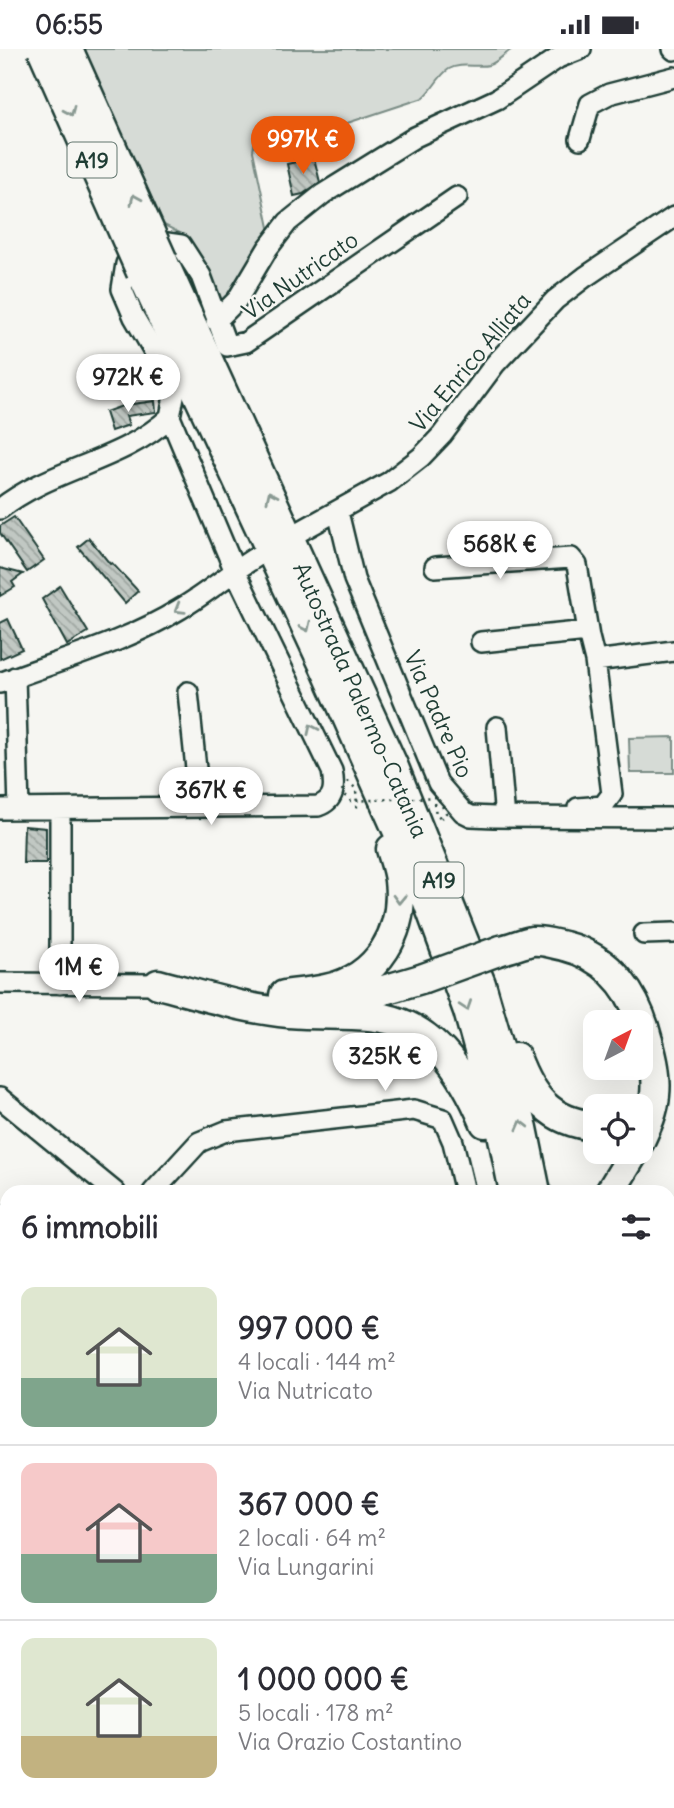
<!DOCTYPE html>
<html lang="it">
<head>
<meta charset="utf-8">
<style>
  :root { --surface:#fff; --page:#f2f2f3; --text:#2b2b33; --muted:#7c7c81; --line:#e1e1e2; --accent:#ea580c }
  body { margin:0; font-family:Delius,sans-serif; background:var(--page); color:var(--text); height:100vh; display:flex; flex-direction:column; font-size:26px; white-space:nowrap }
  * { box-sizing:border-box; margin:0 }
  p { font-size:23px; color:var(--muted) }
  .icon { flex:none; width:38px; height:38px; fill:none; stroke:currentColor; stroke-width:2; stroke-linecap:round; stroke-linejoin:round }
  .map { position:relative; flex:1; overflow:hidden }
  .side { position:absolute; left:0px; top:1136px; width:676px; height:625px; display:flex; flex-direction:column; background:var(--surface); border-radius:21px 21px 0 0; box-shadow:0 7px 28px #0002 }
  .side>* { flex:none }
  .needle { width:46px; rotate:41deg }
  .fabs { position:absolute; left:583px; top:961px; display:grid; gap:14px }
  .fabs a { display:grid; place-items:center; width:70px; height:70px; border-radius:14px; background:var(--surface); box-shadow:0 7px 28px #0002; font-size:35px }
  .price { position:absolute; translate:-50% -60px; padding:0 16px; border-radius:24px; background:#fff; color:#222; font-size:23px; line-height:46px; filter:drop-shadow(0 2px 4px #0008) }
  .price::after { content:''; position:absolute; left:50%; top:42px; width:21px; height:16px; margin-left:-10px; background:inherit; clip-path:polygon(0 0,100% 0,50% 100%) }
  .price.active { background:var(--accent); color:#fff }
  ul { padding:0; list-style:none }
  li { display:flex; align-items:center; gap:21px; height:175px; padding:0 21px }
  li+li { border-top:2px solid var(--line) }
  li span { display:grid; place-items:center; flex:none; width:196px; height:140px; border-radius:14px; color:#555 }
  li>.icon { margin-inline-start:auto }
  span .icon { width:84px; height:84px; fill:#fffc; stroke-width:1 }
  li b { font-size:30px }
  h2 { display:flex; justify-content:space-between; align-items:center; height:84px; padding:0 21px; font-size:30px }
  .status { display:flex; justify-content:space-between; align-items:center; height:49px; padding:0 35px; background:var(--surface); direction:ltr }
  .status svg { height:19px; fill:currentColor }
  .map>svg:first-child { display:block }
  .grass { fill:#d6dbd6; stroke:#7a8c85; stroke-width:2 }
  .building { fill:url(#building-back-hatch); stroke:#1f3d34; stroke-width:2 }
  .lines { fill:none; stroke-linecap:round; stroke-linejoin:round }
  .minor-casing { stroke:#1f3d34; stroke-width:24 }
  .highway-casing { stroke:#1f3d34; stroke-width:33 }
  .path { stroke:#1f3d34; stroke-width:2.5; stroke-dasharray:2 5; stroke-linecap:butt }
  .minor { stroke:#f6f6f2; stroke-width:19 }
  .highway { stroke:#f6f6f2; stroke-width:28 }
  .highway-bridge-casing { stroke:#1f3d34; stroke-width:33; stroke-linecap:butt }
  .path-bridge { stroke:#1f3d34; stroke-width:2.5; stroke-dasharray:2 5; stroke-linecap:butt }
  .highway-bridge { stroke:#f6f6f2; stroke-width:28 }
  .oneway { stroke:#8a9a93 }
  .labels { text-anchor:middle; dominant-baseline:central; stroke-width:5; stroke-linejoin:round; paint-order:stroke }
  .shield { fill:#f6f6f2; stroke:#60746d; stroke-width:2 }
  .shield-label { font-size:21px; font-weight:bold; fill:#1f3d34 }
  .street-label { font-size:23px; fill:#1f3d34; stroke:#f6f6f2 }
</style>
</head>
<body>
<div class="status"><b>06:55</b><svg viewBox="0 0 49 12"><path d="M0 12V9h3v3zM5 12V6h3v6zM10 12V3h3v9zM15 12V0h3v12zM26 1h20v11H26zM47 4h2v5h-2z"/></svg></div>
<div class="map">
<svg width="674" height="1759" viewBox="0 0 674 1759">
  <defs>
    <pattern id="building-back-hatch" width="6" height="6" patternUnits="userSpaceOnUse" patternTransform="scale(1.75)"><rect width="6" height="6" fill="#c1c8c3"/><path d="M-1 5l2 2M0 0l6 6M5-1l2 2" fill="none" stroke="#9ca49f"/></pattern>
  </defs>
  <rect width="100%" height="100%" fill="#f6f6f2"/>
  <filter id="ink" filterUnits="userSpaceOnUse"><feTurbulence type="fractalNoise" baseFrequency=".0143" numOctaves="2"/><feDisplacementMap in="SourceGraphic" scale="14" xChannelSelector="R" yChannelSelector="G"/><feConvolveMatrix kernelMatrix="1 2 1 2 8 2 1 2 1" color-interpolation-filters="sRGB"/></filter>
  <g filter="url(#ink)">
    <path class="grass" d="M84 0H512C505 5 496 14 489 16 476 19 461 13 449 20 438 27 433 41 423 49L311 86 303 70 262 79 255 90 253 102 270 183 222 258 197 201 184 186 164 176Z
      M674 688V724H630L629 689Z"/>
    <path class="building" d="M314 109 320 133 303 145 294 147 287 115Z
      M155 352 156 363 126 367 129 376 111 382 105 363 125 356Z
      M14 468 44 511 27 523 0 484V477Z
      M89 489 110 515 112 514 138 542 125 554 78 498Z
      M0 519 23 525 12 533 15 538 0 547Z
      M60 537 88 583 67 596 42 550Z
      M8 570 22 600 0 610V574Z
      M24 777 46 779V814H23Z"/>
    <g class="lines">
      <g class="minor-casing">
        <path id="minor" d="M673 0 674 1
          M580 90 590 55 609 45 674 28
          M216 272 237 251 268 199 288 173 323 145 415 88 497 50 558 9 581 0
          M0 460C51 419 122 413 170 368L174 347 159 311 134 268 122 240 126 215 167 194 181 196 201 227 227 297 246 293 457 148
          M338 463 354 530 438 734 463 763 471 767 494 768 674 769
          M299 483 389 433 421 408 442 386 495 315 555 251 585 228 674 168
          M435 518 571 509 577 516 589 588 595 612 612 745 603 757 578 759
          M481 593 588 582
          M595 612 674 602
          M15 628 19 760
          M0 634C60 611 125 594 180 560 208 544 232 522 261 505
          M188 643 200 758
          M497 678 504 758
          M0 760 318 757C335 751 335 738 332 722L234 520 170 368
          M60 760V935
          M644 885 674 884
          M0 934 158 935
          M0 1049 115 1143
          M153 1143 199 1093 226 1082 414 1061 443 1070 453 1093 465 1143
          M0 1167H7
          M668 1171 674 1172
          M0 1303 7 1288
          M0 1459 7 1461
          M0 1717 7 1694
          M465 1754 472 1759"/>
      </g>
      <g class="highway-casing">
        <path id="highway" d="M163 212 393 716 481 935 523 1079 536 1143
          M141 223 327 623 422 837 468 962 502 1084 514 1143
          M501 901C511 899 522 894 532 892 542 891 555 895 564 897 612 909 637 947 648 992 653 1010 657 1027 655 1046 654 1062 647 1077 640 1092
          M158 935C201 946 244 960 289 964 316 966 343 965 369 967 432 972 463 1022 485 1074
          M284 946C298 944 312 943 326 940 379 929 405 882 399 831 398 821 394 810 391 800
          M328 949 370 945 421 930
          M516 1008C531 1048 550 1073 595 1077
          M610 1143 635 1102
          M612 1754 613 1759
          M636 1754 637 1759"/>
      </g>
      <path class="path" d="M348 732 356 740 357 759
        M434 754 436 765 441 769"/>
      <use href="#minor" class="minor"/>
      <use href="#highway" class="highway"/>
      <g class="highway-bridge-casing">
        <path id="highway-bridge" d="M42 0 141 223
          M68 0 163 212
          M421 930 501 901"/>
      </g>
      <path class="path-bridge" d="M342 740 344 746 351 752 437 748 446 764 441 769"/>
      <use href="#highway-bridge" class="highway-bridge"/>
    </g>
    <defs><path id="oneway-chevron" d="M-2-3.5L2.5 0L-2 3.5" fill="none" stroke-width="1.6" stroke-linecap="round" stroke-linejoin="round" transform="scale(1.75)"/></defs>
    <g class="oneway">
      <use href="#oneway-chevron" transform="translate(70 62) rotate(66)"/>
      <use href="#oneway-chevron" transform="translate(135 150) rotate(-114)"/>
      <use href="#oneway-chevron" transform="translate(271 447) rotate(-115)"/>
      <use href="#oneway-chevron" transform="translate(179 560) rotate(149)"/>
      <use href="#oneway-chevron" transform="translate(306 578) rotate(65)"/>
      <use href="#oneway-chevron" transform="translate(312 680) rotate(-115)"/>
      <use href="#oneway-chevron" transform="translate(399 850) rotate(92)"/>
      <use href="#oneway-chevron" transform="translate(466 957) rotate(71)"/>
      <use href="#oneway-chevron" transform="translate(522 1076) rotate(-104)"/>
    </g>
  </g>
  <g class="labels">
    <g class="shield">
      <rect x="67.5" y="93.5" width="49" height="35" rx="5"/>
      <rect x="414.5" y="813.5" width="49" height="35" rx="5"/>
    </g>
    <g class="shield-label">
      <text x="92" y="111">A19</text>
      <text x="439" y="831">A19</text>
    </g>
    <g class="street-label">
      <text transform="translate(300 226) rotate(-35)">Via Nutricato</text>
      <text transform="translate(470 313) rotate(-50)">Via Enrico Alliata</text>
      <text transform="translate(361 651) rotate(66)">Autostrada Palermo-Catania</text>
      <text transform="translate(439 665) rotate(66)">Via Padre Pio</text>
    </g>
  </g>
</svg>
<div class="fabs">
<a><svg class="needle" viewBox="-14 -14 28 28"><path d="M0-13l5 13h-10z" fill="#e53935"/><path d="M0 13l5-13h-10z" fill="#7c7c81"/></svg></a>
<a><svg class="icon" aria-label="locate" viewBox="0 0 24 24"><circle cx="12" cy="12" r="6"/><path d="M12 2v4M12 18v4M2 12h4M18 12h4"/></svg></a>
</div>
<b class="price active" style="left:303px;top:127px">997K €</b>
<b class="price" style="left:128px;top:365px">972K €</b>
<b class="price" style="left:500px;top:532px">568K €</b>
<b class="price" style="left:211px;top:778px">367K €</b>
<b class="price" style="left:79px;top:955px">1M €</b>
<b class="price" style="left:385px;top:1044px">325K €</b>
<section class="side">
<h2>6 immobili<svg class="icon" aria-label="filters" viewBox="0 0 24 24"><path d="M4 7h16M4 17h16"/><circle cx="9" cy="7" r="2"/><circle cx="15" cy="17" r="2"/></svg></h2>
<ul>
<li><span style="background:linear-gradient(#dfe7d0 65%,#7fa58c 0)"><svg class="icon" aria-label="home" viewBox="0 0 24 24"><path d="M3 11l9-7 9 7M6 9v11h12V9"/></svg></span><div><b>997 000 €</b><p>4 locali · 144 m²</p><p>Via Nutricato</p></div></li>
<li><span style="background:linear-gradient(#f6c9c9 65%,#7fa58c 0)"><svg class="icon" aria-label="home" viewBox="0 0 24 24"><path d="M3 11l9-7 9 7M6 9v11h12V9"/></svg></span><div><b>367 000 €</b><p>2 locali · 64 m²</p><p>Via Lungarini</p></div></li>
<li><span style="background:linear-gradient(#dfe7d0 70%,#c2b280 0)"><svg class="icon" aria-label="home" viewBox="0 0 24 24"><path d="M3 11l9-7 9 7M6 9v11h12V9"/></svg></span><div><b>1 000 000 €</b><p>5 locali · 178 m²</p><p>Via Orazio Costantino</p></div></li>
</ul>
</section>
</div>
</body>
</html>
